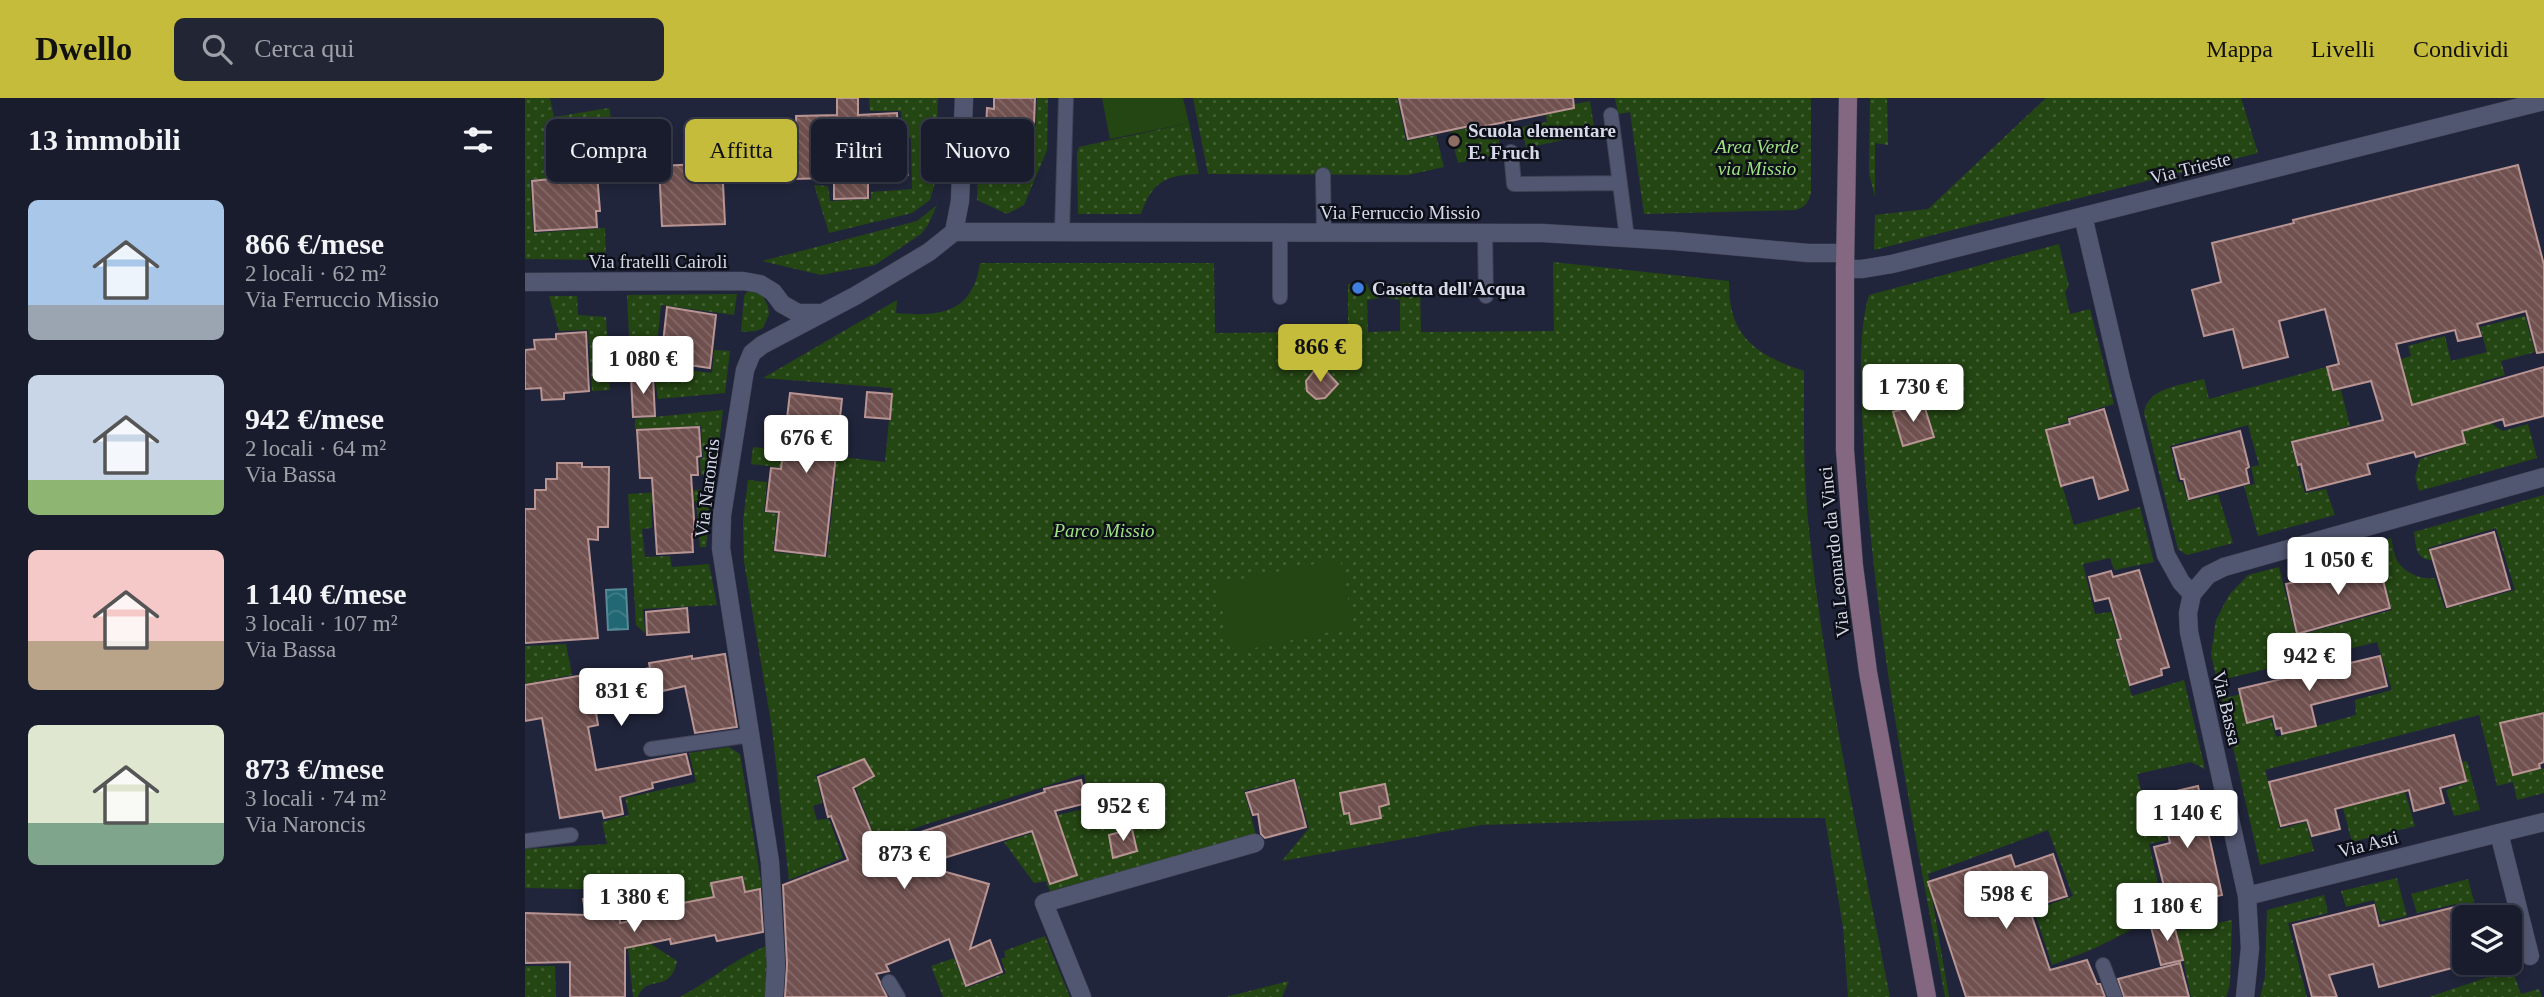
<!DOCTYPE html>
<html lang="it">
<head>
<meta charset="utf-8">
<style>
  :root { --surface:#191c2c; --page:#222534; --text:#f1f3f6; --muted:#9fa1a9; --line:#373a48; --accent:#c6bc3c }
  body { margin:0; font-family:Georgia,serif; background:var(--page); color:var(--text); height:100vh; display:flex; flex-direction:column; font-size:26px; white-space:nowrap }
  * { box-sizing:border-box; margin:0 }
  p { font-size:23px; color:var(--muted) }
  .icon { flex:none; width:38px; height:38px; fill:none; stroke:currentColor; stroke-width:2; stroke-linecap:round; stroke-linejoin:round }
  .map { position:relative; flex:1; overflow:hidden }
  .details { display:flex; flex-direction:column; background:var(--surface); width:525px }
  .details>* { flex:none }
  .hud { position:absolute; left:21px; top:21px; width:665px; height:63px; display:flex; gap:14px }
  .tools { position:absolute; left:1927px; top:807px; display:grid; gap:14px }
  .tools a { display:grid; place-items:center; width:70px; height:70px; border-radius:10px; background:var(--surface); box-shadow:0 4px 10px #0003,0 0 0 2px var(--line); font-size:35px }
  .price { position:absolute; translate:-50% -60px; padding:0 16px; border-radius:7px; background:#fff; color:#222; font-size:23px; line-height:46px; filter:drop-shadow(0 2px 4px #0008) }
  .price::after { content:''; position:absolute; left:50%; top:42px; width:21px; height:16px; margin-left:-10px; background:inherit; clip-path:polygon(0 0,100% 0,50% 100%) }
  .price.active { background:var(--accent); color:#111 }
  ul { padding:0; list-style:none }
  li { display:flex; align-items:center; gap:21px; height:175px; padding:0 28px }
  li span { display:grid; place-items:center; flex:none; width:196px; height:140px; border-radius:10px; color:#555 }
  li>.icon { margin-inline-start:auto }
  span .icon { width:84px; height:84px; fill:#fffc; stroke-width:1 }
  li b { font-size:30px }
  h2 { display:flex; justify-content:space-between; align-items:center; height:84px; padding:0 28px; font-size:30px }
  .tag { padding:0 24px; border-radius:10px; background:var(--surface); box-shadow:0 4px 10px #0003,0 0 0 2px var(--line); font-size:24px; line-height:63px }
  .tag.active { background:var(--accent); color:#111 }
  header { display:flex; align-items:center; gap:42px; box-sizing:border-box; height:98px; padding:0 35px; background:var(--accent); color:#111 }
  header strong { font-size:33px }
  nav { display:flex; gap:38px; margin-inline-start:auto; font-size:24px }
  .search { width:490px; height:63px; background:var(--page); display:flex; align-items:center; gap:18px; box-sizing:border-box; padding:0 24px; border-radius:10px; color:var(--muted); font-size:26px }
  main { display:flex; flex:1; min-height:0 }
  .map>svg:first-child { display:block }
  .green { fill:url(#green-dots) }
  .pitch { fill:#244613 }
  .water { fill:url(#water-waves); stroke:#578a97; stroke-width:2 }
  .building { fill:url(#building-back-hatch); stroke:#b89593; stroke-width:2 }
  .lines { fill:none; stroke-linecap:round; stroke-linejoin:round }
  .lane-casing { stroke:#3f4255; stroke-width:16 }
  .street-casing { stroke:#3f4255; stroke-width:19 }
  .secondary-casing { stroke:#3f4255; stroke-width:19 }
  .lane { stroke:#525771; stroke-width:14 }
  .street { stroke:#525771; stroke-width:18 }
  .secondary { stroke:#846781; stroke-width:18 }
  .education-dot { fill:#8d6e63; stroke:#0d0f19; stroke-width:2.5 }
  .shop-dot { fill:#3f7fe0; stroke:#0d0f19; stroke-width:2.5 }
  .labels { text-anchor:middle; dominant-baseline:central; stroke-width:5; stroke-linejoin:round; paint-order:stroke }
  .poi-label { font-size:19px; font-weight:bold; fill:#d5d9e8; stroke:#0d0f19; text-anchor:start }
  .park-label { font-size:19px; font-style:italic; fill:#9fe480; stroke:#0d0f19 }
  .street-label { font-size:19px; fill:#d5d9e8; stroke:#0d0f19 }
</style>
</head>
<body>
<header>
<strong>Dwello</strong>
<div class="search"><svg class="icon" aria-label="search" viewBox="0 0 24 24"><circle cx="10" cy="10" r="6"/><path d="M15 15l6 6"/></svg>Cerca qui</div>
<nav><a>Mappa</a><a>Livelli</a><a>Condividi</a></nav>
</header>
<main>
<section class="details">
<h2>13 immobili<svg class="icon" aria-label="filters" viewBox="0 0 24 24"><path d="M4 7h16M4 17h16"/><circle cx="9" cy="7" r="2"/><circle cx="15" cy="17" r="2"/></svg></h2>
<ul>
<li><span style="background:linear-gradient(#a9c7e8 75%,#9aa5b1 0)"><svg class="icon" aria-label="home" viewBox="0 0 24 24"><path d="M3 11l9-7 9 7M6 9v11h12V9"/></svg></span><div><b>866 €/mese</b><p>2 locali · 62 m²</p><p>Via Ferruccio Missio</p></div></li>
<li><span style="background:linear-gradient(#c9d6e8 75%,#8fb573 0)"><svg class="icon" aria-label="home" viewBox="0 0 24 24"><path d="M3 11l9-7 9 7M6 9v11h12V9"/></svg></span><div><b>942 €/mese</b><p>2 locali · 64 m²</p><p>Via Bassa</p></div></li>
<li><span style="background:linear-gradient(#f6c9c9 65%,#b9a48a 0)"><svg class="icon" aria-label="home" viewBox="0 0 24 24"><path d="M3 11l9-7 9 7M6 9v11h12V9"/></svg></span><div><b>1 140 €/mese</b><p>3 locali · 107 m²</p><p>Via Bassa</p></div></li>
<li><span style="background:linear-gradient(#dfe7d0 70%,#7fa58c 0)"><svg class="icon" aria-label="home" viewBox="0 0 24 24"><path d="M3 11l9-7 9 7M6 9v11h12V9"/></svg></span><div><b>873 €/mese</b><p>3 locali · 74 m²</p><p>Via Naroncis</p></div></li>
</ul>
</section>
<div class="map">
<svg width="2019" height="899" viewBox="0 0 2019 899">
  <defs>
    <pattern id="green-dots" width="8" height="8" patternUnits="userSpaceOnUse" patternTransform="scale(1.75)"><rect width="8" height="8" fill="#244613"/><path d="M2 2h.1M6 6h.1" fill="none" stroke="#436035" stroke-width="1.8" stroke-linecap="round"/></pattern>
    <pattern id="water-waves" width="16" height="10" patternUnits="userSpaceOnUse" patternTransform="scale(1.75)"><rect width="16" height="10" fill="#216874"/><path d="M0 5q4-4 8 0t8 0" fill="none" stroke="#407d88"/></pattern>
    <pattern id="building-back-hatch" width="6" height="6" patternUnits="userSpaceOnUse" patternTransform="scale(1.75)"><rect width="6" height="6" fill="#70514f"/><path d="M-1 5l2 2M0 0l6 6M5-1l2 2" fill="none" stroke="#846968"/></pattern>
  </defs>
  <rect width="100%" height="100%" fill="#21253b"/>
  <path class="green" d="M0 0H25L29 19 84 10 96 69 35 74 34 79 5 82 8 135 80 130 81 162 0 161Z
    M344 0H413L410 84 405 102 387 115 304 135 289 87 303 88 305 103 346 101V94L387 91 386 40 377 39 376 13H345Z
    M512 0H523L522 52 499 107 482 116 452 102 455 36H465L464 50 510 52Z
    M668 0H872L881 43 911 37 919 69 883 77 683 76Z
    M1090 0H1286V95C1283 105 1280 109 1271 112L1119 116 1105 14 1093 16Z
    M1345 0H1362L1363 47 1350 45V99L1344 75Z
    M1521 0H1716L1733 55 1349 152 1350 117 1403 111Z
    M1065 3 1070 35 1001 50 997 29 1022 24 1020 12Z
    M664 25 674 76C640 77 627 84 616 116H553L552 54 554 49Z
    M942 30 945 39 972 34 977 56 933 65 925 34Z
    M412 107 403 127 396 136 350 167 296 177 237 163 392 123Z
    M1534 146 1544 188 1540 194 1545 216 1565 211 1589 306 1542 319 1543 324 1520 331 1549 427 1615 409 1629 464 1589 472 1585 460 1558 466 1570 516 1586 514 1594 540 1590 542 1607 598 1659 582 1680 671 1666 664 1612 676 1619 704 1631 701 1642 742 1624 746 1640 815 1568 851 1527 867 1509 812 1548 798 1523 732 1403 776 1424 899H1420C1387 718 1350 538 1339 355 1337 310 1331 238 1344 197Z
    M1028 164 1204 183C1203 239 1231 257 1279 273 1279 322 1278 372 1283 422 1299 582 1334 741 1365 899H1323L1318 829 1300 720H1201L956 727 757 763 784 730 770 680 719 693 731 737 525 793 521 783 509 785 479 744 532 727 529 718 567 709 559 676 399 727 352 745 329 685 316 667 291 677 297 705 288 708 292 722 304 721 318 760 264 782 247 630 219 464 218 423 223 382 242 384 239 414 252 416 248 454 302 459 311 376 226 366 228 349 360 364 367 290 238 280 372 202 371 215C415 219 448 215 455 165H689L690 235 823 234V186H842L845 193 854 200 842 202 843 234 875 233V202L862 200 871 195 875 185H895L896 234 1029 233Z
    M227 192 235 193 243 208 244 216 238 230 231 233 216 234 219 198 222 194Z
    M212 196 209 217 136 207 130 268 187 275 189 252 205 253 200 295 133 301 129 276 106 277 102 197Z
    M24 198H52L53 217 81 219 85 292 67 293 63 232 34 233Z
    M2000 218 2010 254 1976 263 1980 277 1956 284 1968 327 1978 333 2003 326 2012 360 1894 393 1890 379 1895 361 1941 345 1927 295 1866 312 1858 281 1880 274 1876 261 1886 258 1883 248 1920 238 1926 263 1962 254 1955 229Z
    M1801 269 1807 293 1816 292 1825 328 1765 344 1780 395 1801 391 1810 417 1733 438 1719 388 1730 386 1726 369 1734 367 1723 327 1645 348 1653 384H1657L1663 403 1693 396 1708 445 1662 457 1653 451 1619 315C1622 289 1658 287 1679 281L1684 301Z
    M198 312 190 378 176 377 175 361 178 360 176 328 110 331V321Z
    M188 391 181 449H175L171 403 126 405 127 430 117 431 120 459 145 458 147 469 184 466 192 507 118 511 120 535 111 527 103 396Z
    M2019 397V614L1975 625 1987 677 2019 670V695L1992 702 1988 684 1972 688 1954 617 1740 672 1755 731 1781 724 1789 753 1735 767 1697 601 1715 596 1721 626 1746 621 1751 639 1831 617 1830 602 1867 592 1852 544 1692 583 1686 556 1691 522 1704 497 1723 477 1754 469 1771 538 1867 512 1849 445 1866 440C1868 447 1869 458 1873 464 1881 476 1897 482 1910 480L1920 511 1990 492 1971 430 1903 450 1907 462C1890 462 1891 447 1889 434Z
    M41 546 47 577 0 586V548Z
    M204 649 215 656 237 790 221 793 218 778 186 784 188 799 142 807V813L122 818 126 846 152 863C145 897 122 875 113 899H108L97 792 0 790V751L82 746 77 724 104 717 100 700 171 684 164 655Z
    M1942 663 1955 712 1929 718 1921 692 1942 684 1937 664Z
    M1880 694 1890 728 1827 744 1818 710Z
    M1872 780 1882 818 1856 824 1849 802 1821 809 1816 793Z
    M1943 781 1953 819H1939V836L1931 806 1892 815 1886 796Z
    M1799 797 1803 815 1763 825 1782 899H1735L1740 879 1742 812Z
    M1707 822 1705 886 1701 899H1666L1652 833Z
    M520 838 545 899H418L406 868 429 860 441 890 481 875 476 861 481 859 479 853Z
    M244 847 240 899H155C186 883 211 859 244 847Z
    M0 868H30L31 899H0Z
    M1987 871 1996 896 2014 891 2017 899H1904Z
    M764 883 757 899H701Z"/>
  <path class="pitch" d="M577 0H658L664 25 585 41Z
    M815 461 829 529 706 555 692 486Z"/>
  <path class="water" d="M101 491 103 531 83 532 81 492Z"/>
  <path class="building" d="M312 0H333V17L372 15 373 42H382L383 77 343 79V100L309 101V80L266 81 265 46H272L271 18 312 17Z
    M469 0H510L508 51 468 49 469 34 461 33 462 10 469 11Z
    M874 0H1048L1049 10 946 31 945 28 883 41Z
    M197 65 200 126 137 128 134 68Z
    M1993 67 2019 167V254L2012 255 2001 213 1952 226 1956 238 1933 243 1930 232 1871 246 1887 307 2019 269V318L1980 328 1978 321 1937 333 1940 345 1891 359 1889 354 1842 366 1845 376 1782 392 1776 366 1773 367 1767 344 1858 322 1846 283 1808 292 1802 269 1814 266 1800 211 1754 223 1763 259 1718 270 1708 231 1679 238 1667 192 1696 184 1687 145 1769 125 1768 122Z
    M72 76 75 113H71L72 129 10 133 7 83Z
    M142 209 191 217 185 270 136 263Z
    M61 234 64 293 39 295V301L17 302 16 290 0 291V252L10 251 9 242 31 241V236Z
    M800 272 813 286 800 300 791 301 782 293 781 283 789 273Z
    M128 278 130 318 108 319 106 279Z
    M342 294 367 296 365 321 340 319Z
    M265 295 317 301 300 458 250 452 254 414 241 413 246 370 256 371Z
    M1398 304 1409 339 1378 348 1368 314Z
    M1579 311 1603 392 1574 401 1568 379 1536 388 1521 332 1545 326 1544 321Z
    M174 329 176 358 172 359 173 377H166L170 436H167L168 454 132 456 127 380H115L112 332Z
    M1715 333 1724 369 1721 371 1724 385 1664 401 1659 381H1656L1648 350Z
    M32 365H57V369H84L83 429H73V442L63 441 73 540 0 545V411H10V392H21V381H32Z
    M1969 434 1985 491 1922 509 1905 452Z
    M1853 462 1865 510 1772 536 1761 486 1825 471 1827 469Z
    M1614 472 1644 569 1636 571 1637 577 1605 587 1592 542 1596 541 1584 500 1570 503 1564 479 1586 473 1588 479Z
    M162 510 164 534 122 537 121 514Z
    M200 556 212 629 170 635 160 588 70 608 73 627 63 629 71 672 161 656 166 676 127 685 128 690 95 699 98 716 79 720 77 713 35 720 17 620 0 623V587L77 574 78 579 125 570 124 565 167 558V561Z
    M1855 558 1862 588 1786 607 1791 628 1757 636 1756 630 1751 631 1748 618 1722 625 1714 591Z
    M2019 615V664L2014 666 2015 670 1988 677 1975 625Z
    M1929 637 1941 683 1915 690 1919 705 1889 713 1884 692 1810 711 1815 731 1787 738 1782 722 1756 728 1744 684Z
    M339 661 349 678 328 690 352 748 520 694 519 691 556 682 562 705 530 713 552 777 525 786 507 733 396 767 464 786 445 851 465 842 477 874 441 888 424 841 361 867 364 873 351 876 362 899H260L262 866 258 787 323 762 306 718 303 719 293 679Z
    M769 682 781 729 740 740 736 736 733 716 728 717 721 695Z
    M860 686 864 706 854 709 856 720 826 726 824 715 819 716 815 695Z
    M1673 688 1697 797 1644 808 1629 749 1645 745 1634 697Z
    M607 731 612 753 588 760 584 737Z
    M1528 756 1542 798 1504 810 1525 872 1562 862 1572 886H1575L1580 899H1441L1403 784 1486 757 1490 769Z
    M217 779 220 794 235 791 238 834 192 843 190 837 146 846 145 841 100 850V899H45V864L0 865V815L61 817 58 801 93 794 95 825 143 816 142 808 189 799 186 785Z
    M1849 807 1854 828 1930 809 1939 846V867L1854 889 1848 866 1804 877 1812 899H1787L1768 827Z
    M1648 823 1658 862 1636 867 1626 829Z
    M1655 865 1664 899H1599L1593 881Z"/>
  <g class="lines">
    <g class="lane-casing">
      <path id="lane" d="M1086 17 1102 140
        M986 54 989 86 1095 85
        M798 77 799 135
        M537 134 541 0
        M755 135V199
        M960 135 961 198
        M126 651 226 637
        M0 743 46 737
        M1578 867 1590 899
        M364 884 373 899"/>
    </g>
    <g class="street-casing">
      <path id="street" d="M1558 118 1596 281 1641 457 1656 484 1667 496 1663 515 1664 534 1722 798 1725 850 1720 899
        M429 134 1017 135 1150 143 1283 155H1320
        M1320 171H1337L1367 166 2019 3
        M0 184 218 183 235 186 248 194 257 206 273 215H293
        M1667 496 1683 477 1699 469 2019 379
        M1974 735 2019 724
        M1722 798 1974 735 2005 858
        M249 899 251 867 245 764 196 450 197 417 220 272 227 255 237 247 330 198 404 154 429 134 435 103 439 0
        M557 899 519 805 730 745"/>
    </g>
    <g class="secondary-casing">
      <path id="secondary" d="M1323 0 1320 171V352L1329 468 1343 574 1402 899"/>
    </g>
    <use href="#lane" class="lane"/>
    <use href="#street" class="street"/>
    <use href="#secondary" class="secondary"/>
  </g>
  <circle class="education-dot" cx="929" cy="43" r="7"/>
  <circle class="shop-dot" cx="833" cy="190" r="7"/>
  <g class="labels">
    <g class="poi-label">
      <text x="943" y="32">Scuola elementare<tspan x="943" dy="22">E. Fruch</tspan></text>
      <text x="847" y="190">Casetta dell'Acqua</text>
    </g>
    <g class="park-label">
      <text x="1232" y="48">Area Verde<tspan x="1232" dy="22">via Missio</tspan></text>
      <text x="579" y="432">Parco Missio</text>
    </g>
    <g class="street-label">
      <text transform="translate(1665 70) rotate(-14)">Via Trieste</text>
      <text x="875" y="114">Via Ferruccio Missio</text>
      <text x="133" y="163">Via fratelli Cairoli</text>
      <text transform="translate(182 390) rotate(-83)">Via Naroncis</text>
      <text transform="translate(1309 454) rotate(-96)">Via Leonardo da Vinci</text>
      <text transform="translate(1702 610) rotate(77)">Via Bassa</text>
      <text transform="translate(1843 746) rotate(-14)">Via Asti</text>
    </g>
  </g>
</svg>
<div class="tools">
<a><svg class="icon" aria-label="layers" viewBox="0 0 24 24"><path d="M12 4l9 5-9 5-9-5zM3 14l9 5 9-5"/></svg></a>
</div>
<b class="price active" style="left:795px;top:286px">866 €</b>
<b class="price" style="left:118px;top:298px">1 080 €</b>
<b class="price" style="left:1388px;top:326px">1 730 €</b>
<b class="price" style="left:281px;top:377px">676 €</b>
<b class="price" style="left:1813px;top:499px">1 050 €</b>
<b class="price" style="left:1784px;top:595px">942 €</b>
<b class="price" style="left:96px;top:630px">831 €</b>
<b class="price" style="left:598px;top:745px">952 €</b>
<b class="price" style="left:1662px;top:752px">1 140 €</b>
<b class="price" style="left:379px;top:793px">873 €</b>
<b class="price" style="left:1481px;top:833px">598 €</b>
<b class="price" style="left:109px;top:836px">1 380 €</b>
<b class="price" style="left:1642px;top:845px">1 180 €</b>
<div class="hud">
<a class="tag">Compra</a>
<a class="tag active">Affitta</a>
<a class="tag">Filtri</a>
<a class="tag">Nuovo</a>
</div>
</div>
</main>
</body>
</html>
